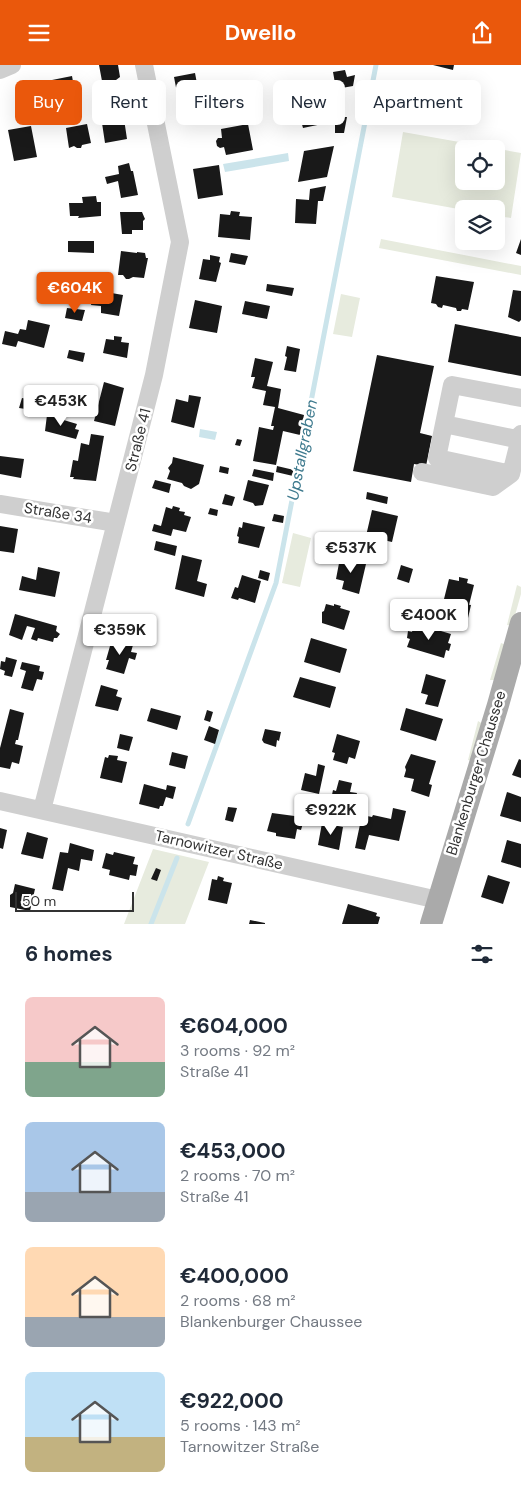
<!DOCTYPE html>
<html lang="en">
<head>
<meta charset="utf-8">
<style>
  :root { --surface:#fff; --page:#f2f2f3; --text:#1f2937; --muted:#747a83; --accent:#ea580c }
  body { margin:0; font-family:"DM Sans",sans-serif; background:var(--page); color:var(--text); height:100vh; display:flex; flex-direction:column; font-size:19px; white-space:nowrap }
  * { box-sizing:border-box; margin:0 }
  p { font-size:16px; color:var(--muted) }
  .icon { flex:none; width:28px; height:28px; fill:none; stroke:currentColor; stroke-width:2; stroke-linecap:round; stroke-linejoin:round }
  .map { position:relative; height:859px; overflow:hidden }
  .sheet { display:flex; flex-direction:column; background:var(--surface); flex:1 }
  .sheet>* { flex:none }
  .guide { position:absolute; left:15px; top:15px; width:491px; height:45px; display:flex; gap:10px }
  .tools { position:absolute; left:455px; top:75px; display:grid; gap:10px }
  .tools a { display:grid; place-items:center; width:50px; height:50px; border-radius:8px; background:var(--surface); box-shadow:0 5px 20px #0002; font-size:25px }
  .scale { position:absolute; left:15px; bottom:12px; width:119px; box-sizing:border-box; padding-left:5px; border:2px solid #323232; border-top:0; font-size:14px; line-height:18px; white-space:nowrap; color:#323232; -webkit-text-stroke:4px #fff; paint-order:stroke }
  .price { position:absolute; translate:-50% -42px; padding:0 11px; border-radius:5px; background:#fff; color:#222; font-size:16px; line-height:32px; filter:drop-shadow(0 1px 2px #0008) }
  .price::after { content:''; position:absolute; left:50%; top:30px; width:15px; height:11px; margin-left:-8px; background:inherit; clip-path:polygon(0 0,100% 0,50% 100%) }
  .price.selected { background:var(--accent); color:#fff }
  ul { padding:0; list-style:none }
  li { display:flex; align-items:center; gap:15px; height:125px; padding:0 25px }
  li span { display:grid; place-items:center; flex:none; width:140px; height:100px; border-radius:8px; color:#555 }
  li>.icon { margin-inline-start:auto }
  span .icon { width:60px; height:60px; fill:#fffc; stroke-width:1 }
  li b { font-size:21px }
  h2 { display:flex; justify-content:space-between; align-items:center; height:60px; padding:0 25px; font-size:21px }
  .chip { padding:0 18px; border-radius:8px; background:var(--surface); box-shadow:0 5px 20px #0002; font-size:18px; line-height:45px }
  .chip.selected { background:var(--accent); color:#fff }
  header { display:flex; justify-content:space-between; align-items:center; height:65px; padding:0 25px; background:var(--accent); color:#fff; font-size:22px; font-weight:700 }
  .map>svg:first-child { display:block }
  .green { fill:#e7ebde; fill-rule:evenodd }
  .water { fill:#cbe4eb }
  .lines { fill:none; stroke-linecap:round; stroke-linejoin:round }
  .stream { stroke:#cbe4eb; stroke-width:5 }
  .building { fill:#191919 }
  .minor { stroke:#cfcfcf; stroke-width:18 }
  .major { stroke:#aaa; stroke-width:22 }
  .labels { text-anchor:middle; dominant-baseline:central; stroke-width:5; stroke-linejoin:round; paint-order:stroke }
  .street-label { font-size:15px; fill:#323232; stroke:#fff }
  .water-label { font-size:16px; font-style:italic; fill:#3e7a8e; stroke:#fff }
</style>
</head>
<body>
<header><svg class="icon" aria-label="menu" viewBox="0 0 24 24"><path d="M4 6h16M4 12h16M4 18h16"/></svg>Dwello<svg class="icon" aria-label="share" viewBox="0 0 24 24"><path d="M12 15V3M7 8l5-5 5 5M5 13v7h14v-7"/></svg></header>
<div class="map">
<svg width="521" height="859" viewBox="0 0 521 859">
  <rect width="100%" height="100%" fill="#fff"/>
  <path class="green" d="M403 67 521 88 511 153 496 151V144H464V145L392 132ZM464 84H496V116H464Z
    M381 174 521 201V210L379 183Z
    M341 229 360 233 352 272 333 269Z
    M293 468 311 473 300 522 282 518Z
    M517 520 521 522V529L512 561 507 560Z
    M501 578 506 580 496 615H490Z
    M478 656 483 659 473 696 468 695Z
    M153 784 209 797 185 859H124Z"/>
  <path class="water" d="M288 88 289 96 225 107 223 99Z
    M200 364 217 367 215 375 199 372Z"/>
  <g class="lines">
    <path class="stream" d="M188 759 276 518 376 0
      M151 859 177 793"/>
  </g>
  <path class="building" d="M99 0H118L120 12 116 15 102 16Z
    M433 0H454L453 5Z
    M345 5 347 12 355 10 353 21 336 24 333 7Z
    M195 8 199 29 178 33 174 12Z
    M72 11 76 33 57 37 52 15Z
    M413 15 451 22 448 42 410 35Z
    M323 36 327 58 303 63 301 56 296 52 300 48 298 40Z
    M262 42 263 51 244 54 243 45Z
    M335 52H347L344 68H335Z
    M124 54 127 74 105 78 102 58Z
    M87 59 91 78 82 80 81 83H77L74 81 69 83 66 63Z
    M248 59 253 85 226 90 224 82 220 83 217 81 216 76 218 73H222L221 64Z
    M31 61 37 92 14 96 8 65Z
    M334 81 327 112 298 117 304 86Z
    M129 98 131 106H133L138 130 121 133 118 116 107 119 105 112 119 109 118 101Z
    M219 100 223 130 198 134 193 104Z
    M326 121 323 136H318L316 159 295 158 296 134 309 135 310 124Z
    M96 131 97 137H101V151L78 153 79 151H70L69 138H83L82 132Z
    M231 146 240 147 239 151 252 152 250 175 218 172 220 149 230 150Z
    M120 147H142L145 154 143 156V165H132V169H122Z
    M521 174V190L516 188Z
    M68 176H94V188L68 187Z
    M121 186 137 188V187L145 188 146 193H148L144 213 133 212 129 214H126L123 210H118Z
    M231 188 248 191 245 200 229 197Z
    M210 190 220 192 219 197 221 198 216 217 199 214 203 194 210 195Z
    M436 211 474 217 468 245 462 244 461 246H457L456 243 443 240 442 243 438 242 436 239 431 238Z
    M267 219 294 223 292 231 266 226Z
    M94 225 123 230 119 251 101 248V241L91 240Z
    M513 225 521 226V255L519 257 508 252Z
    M195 235 222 241 217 268 189 263Z
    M245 236 270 241 267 254 242 249Z
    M67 243 85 245 82 256 65 253Z
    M28 255 50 260 44 283 18 276 16 282 2 279 5 266 18 269 20 264 26 265Z
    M455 259 521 272V311L448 297Z
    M114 271 122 272 121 277 129 278 127 293 103 288 106 274 114 275Z
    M287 281 300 284 296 307 284 305 287 292 285 291Z
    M69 285 85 288 83 297 67 293Z
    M377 290 434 301 420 368 432 371 426 401 414 399 411 417 353 406Z
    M255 293 273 297 267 321 281 324 278 343 304 350 300 370 283 366 276 400 253 396 259 362 273 365 274 361H271L275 342 263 340 266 326 252 323 255 312H251Z
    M104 317 124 323 115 361 94 356Z
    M189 330 201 332 194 363 171 357 176 334 188 337Z
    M22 333 33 335 32 345 19 343Z
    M47 350 77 359 75 364 79 365 76 374 45 366Z
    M91 369 104 371 96 416 73 414 74 412H70L73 395 78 396 81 378 89 380Z
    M237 374 242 375 240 381 235 380Z
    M0 391 24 394 21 413 0 409Z
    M173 392 204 400 199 419 191 424 184 421 182 418 167 414 170 406 168 403 172 398Z
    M220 401 229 403 228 409 219 407Z
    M277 401 294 405 293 411 276 407Z
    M254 404 274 408 273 416 252 411Z
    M155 415 171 419 169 428 152 423Z
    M248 415 269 420 263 440 255 441 253 438 243 435Z
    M367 427 388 432 387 439 366 434Z
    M225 429 235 432 232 441 222 439Z
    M173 441 180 443 179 446 185 447 184 450 191 452 186 467 173 464 171 471 152 466 154 459 161 461 166 442 172 444Z
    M210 443 218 445 217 451 208 449Z
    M372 445 398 451 392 477 366 471Z
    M274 449 284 451 283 458 272 456Z
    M243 457 265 462 259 483 238 478 239 472 237 471 239 462 242 463Z
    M0 461 18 464 14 488 0 486Z
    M156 476 177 481 175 491 154 485Z
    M182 490 202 495 197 516 207 519 204 532 175 524Z
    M350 492 359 494 358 498 366 499 359 529 342 524 344 516 336 514 340 493 350 495Z
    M401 500 413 504 409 518 397 514Z
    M38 502 60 507 55 532 19 525 22 511 36 515Z
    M260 505 270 508 268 516 258 513Z
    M242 510 261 516 255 538 239 533 238 535 231 533 235 522 238 523Z
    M459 512 468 514 467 518 474 520 469 540 444 534 449 514 459 516Z
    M454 538 471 540 468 553 451 549Z
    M326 539 334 541V539L341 541 340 543 350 546 344 565 322 558V547L324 546Z
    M15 549 57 561 56 566 60 569 57 573H54L53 577 38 573 37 576 31 574 35 563 27 561 22 575 9 570Z
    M414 558 451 569 448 578 451 579 449 586 446 585 444 593 407 582 410 574 407 573 408 566 412 567Z
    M311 573 347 584 340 608 304 597Z
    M112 574 133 580 131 587 137 588 135 595 129 593 124 609 106 604 109 595H106Z
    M6 592 17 595 12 612 4 610 5 606 0 604 1 596 5 597Z
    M22 597 40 601 39 606 44 607 42 615 37 614 33 626 21 623 26 606 20 604Z
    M426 609 446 615 438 642 425 639 428 630 421 628Z
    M300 612 336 622 330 643 293 632Z
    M101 620 118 625 116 631 122 633 118 646 95 641Z
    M151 643 181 651 177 665 147 656Z
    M406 643 443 654 436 676 400 665Z
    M10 644 24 648 18 675H16L15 679 23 681 19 699 12 697 10 704 0 702V683Z
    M207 645 213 647 210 657 204 655Z
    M209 661 219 665 215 679 204 675Z
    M265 664 281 667 279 676 277 675 276 682 264 678 262 675Z
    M120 669 133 672 129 686 117 683Z
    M337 669 360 676 355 694 349 692 347 699 333 695 335 688 332 687Z
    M172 687 188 691 185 704 169 700Z
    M411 689 436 696 429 719 432 720 429 732 411 726 414 714 404 712 406 705 405 702Z
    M109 690 118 691 117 695 127 697 122 718 100 713 105 692 108 693Z
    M519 694 521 695V713L512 710Z
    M318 699 325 701 319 729 301 725 305 708 316 711Z
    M339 715 352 718 350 727 357 728 353 744 330 739 333 725 336 726Z
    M144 719 166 725 167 720 176 722 173 734 166 732 163 741H160L159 744 139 739Z
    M507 727 521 732V757L500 751Z
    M228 742 237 743 233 757 225 755Z
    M393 743 406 746 399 776 369 770 365 785 355 783 362 750 372 752 373 750 391 754Z
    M272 748 302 752 300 758H303L301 765 297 764 295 774 276 771V768L267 766Z
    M322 758 343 762 339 785 318 780Z
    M0 763 7 765 3 784 0 783Z
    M27 767 48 773 43 794 21 789Z
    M507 775 521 779V803L501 797Z
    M70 778 94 785 92 796 81 794 79 806 68 803 63 826 52 824 60 787 68 788Z
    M114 787 135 792 133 799 138 800 136 811 130 810 129 815 109 810 110 805 102 803 106 788 113 790Z
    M156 803 161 805 157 816 151 814Z
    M488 810 510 817 503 839 481 832Z
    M218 811 224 813 223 816 232 818 227 839 208 835 212 814 217 815Z
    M15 819 35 824 30 846 10 842V830L13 828Z
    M348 839 377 848 376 851 380 852 378 859H342Z
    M250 855 265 858V859H249Z"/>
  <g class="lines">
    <path class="minor" d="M0 5 12 0
      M444 359 452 320 521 333
      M422 407 493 422 511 409 521 369
      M511 409 437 393 444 359 521 375
      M0 439 116 458
      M0 736 438 835
      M42 745 154 310 180 177 144 0"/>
    <path class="major" d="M431 859 498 640 521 558"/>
  </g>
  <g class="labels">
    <g class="street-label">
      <text transform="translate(138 375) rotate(-76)">Straße 41</text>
      <text transform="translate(58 448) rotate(9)">Straße 34</text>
      <text transform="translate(476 708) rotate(-73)">Blankenburger Chaussee</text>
      <text transform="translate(219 785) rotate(13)">Tarnowitzer Straße</text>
    </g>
    <g class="water-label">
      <text transform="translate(302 385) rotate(-79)">Upstallgraben</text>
    </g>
  </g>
</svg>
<div class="tools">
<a><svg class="icon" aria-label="locate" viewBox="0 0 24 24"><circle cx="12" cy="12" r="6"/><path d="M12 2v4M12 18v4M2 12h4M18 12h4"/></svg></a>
<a><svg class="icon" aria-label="layers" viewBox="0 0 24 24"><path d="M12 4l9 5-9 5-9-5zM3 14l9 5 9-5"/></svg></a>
</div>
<div class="scale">50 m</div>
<b class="price selected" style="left:75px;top:249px">€604K</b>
<b class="price" style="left:61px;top:362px">€453K</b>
<b class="price" style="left:351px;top:509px">€537K</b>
<b class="price" style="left:429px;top:576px">€400K</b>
<b class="price" style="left:120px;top:591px">€359K</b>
<b class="price" style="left:331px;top:771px">€922K</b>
<div class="guide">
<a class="chip selected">Buy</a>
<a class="chip">Rent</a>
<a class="chip">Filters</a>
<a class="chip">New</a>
<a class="chip">Apartment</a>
</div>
</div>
<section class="sheet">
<h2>6 homes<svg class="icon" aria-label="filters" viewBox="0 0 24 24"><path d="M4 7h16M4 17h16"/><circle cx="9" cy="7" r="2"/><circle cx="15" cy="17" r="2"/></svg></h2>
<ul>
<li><span style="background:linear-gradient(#f6c9c9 65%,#7fa58c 0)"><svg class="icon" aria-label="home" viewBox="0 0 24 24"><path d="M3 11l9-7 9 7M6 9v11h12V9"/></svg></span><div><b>€604,000</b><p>3 rooms · 92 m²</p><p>Straße 41</p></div></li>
<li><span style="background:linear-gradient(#a9c7e8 70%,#9aa5b1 0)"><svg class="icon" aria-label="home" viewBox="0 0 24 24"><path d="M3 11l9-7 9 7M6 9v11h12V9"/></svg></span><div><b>€453,000</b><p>2 rooms · 70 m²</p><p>Straße 41</p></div></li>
<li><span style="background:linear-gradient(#ffd9b3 70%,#9aa5b1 0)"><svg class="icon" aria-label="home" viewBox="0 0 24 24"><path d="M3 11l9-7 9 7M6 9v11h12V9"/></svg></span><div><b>€400,000</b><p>2 rooms · 68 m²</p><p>Blankenburger Chaussee</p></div></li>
<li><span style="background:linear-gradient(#bfe0f5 65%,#c2b280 0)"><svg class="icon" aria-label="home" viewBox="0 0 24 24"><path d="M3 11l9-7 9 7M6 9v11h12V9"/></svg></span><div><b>€922,000</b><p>5 rooms · 143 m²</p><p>Tarnowitzer Straße</p></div></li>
</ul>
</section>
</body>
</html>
